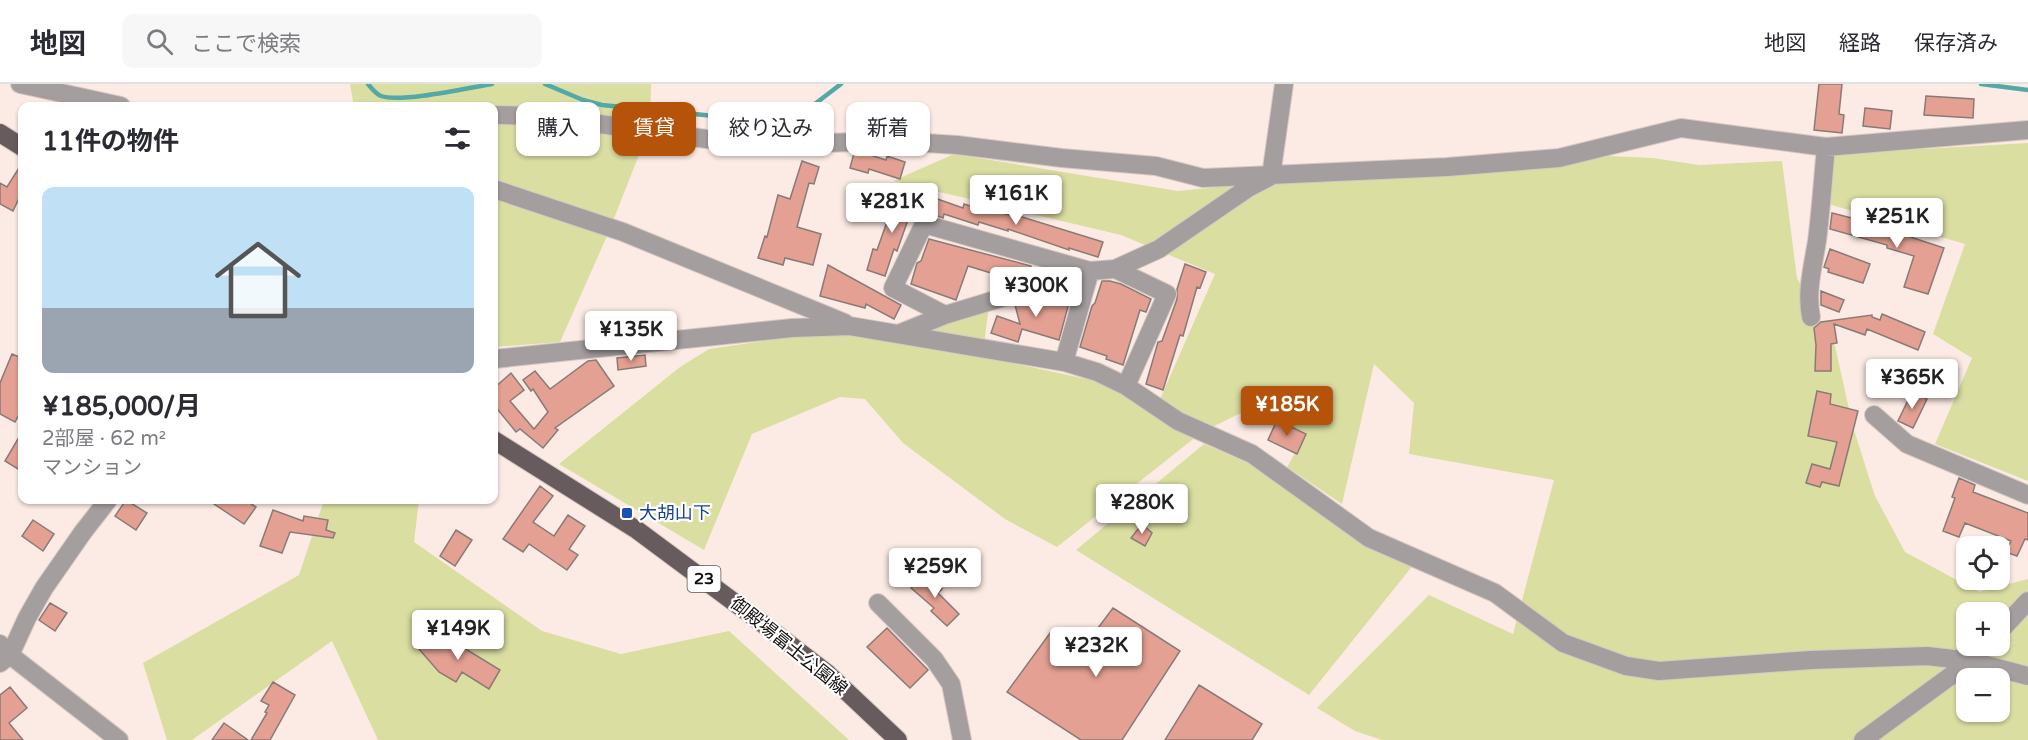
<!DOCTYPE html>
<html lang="ja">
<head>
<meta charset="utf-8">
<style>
  :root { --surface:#fff; --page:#f7f7f7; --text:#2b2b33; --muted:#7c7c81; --line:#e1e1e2; --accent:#b45309 }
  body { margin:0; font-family:"Varela Round","Noto Sans JP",sans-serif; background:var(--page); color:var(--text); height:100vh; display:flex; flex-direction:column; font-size:22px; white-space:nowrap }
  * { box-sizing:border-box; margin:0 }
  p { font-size:20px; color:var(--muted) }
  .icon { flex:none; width:33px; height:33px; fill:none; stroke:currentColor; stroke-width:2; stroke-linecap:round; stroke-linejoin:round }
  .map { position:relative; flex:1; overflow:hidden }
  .panel { position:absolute; left:18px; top:18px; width:480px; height:402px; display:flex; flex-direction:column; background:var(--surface); border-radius:12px; box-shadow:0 2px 4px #0004 }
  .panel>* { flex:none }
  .hud { position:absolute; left:516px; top:18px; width:570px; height:54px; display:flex; gap:12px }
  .fabs { position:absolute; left:1956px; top:452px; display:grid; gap:12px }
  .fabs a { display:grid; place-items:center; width:54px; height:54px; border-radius:12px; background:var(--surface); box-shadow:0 2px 4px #0004; font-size:30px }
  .price { position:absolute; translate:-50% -51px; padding:0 14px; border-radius:6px; background:#fff; color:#222; font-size:20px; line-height:39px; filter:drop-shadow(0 2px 3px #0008) }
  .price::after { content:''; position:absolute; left:50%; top:36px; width:18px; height:14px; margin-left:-9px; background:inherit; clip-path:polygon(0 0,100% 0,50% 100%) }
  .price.on { background:var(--accent); color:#fff }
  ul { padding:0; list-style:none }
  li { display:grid; align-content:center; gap:12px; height:318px; padding:0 24px }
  li span { display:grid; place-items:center; height:186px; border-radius:12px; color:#555 }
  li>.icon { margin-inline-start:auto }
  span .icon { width:108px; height:108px; fill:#fffc; stroke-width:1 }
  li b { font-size:26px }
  h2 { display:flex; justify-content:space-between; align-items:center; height:72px; padding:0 24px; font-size:26px }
  .pill { padding:0 21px; border-radius:12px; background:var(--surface); box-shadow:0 2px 4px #0004; font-size:21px; line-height:54px }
  .pill.on { background:var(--accent); color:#fff }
  header { display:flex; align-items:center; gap:36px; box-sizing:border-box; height:84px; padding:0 30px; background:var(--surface); border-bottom:2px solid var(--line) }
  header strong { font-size:28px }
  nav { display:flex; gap:33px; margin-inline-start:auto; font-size:21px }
  .search { width:420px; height:54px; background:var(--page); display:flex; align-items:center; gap:15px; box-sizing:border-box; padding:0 21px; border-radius:12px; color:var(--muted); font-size:22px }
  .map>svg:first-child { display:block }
  .green { fill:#dadea1; fill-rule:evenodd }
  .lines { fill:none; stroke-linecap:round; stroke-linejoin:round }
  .stream { stroke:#53a8a8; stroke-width:4.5 }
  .building { fill:#e4a193; stroke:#8a7a76; stroke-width:1.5 }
  .street-casing { stroke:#d7c8c1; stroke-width:20 }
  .primary-casing { stroke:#d7c8c1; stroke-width:20 }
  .street { stroke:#a59e9f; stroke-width:18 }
  .primary { stroke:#685b5e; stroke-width:18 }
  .transit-dot { fill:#1a4fb4; stroke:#fff; stroke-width:2 }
  .labels { text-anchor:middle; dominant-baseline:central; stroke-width:4.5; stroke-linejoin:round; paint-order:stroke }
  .shield { fill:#fff; stroke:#5a5655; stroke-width:1.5 }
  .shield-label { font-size:16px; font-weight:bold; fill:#130e0c }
  .transit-label { font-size:18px; fill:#164399; stroke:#fff; text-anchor:start }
  .street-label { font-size:18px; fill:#130e0c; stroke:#fff }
</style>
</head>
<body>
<header>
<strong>地図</strong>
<div class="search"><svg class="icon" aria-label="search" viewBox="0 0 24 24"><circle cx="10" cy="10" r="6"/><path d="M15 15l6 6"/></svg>ここで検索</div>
<nav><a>地図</a><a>経路</a><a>保存済み</a></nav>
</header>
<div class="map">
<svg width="2028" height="656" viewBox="0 0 2028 656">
  <rect width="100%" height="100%" fill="#fcebe4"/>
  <path class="green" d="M350 0H651L650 43 607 152 560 258 494 263V22H354Z
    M2028 59V397L1935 360 1972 274 1933 250 1965 160 1825 119 1835 70Z
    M954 70 1178 107 1326 92 1431 93 1558 81 1609 72 1653 74 1699 81 1782 77 1797 194 1835 262 1853 343 1875 412 1905 468 1979 508 2028 495V656H1382L1355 647 1317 624 1429 511 1513 550 1554 396 1409 370 1414 319 1374 280 1342 420 1287 383 1306 350 1245 327 1202 348 1057 463 1005 435 903 359 865 315 840 313 752 350 704 466 559 380 680 283 709 265 791 253 872 248 1095 297 1157 322 1215 190 1121 151 893 97ZM1966 528H2000V561H1966ZM1966 594H2000V627H1966Z
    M989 221 984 261 908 249Z
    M1204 360 1248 379 1370 465 1414 480 1309 611 1076 466Z
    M324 416H419L414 458 542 547 621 570 729 547 849 656H378L332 557 192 656H167L143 579 299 491Z"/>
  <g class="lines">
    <path class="stream" d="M368 0C372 5 376 10 381 12 401 19 468 4 492 0
      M545 0 583 16 602 21 745 35 788 34 807 26 841 0
      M1981 0 2028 6"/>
  </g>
  <path class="building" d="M1819 0H1842L1839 30 1844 31 1842 49 1814 46Z
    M1926 12 1974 15 1973 34 1924 31Z
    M1865 24 1892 27 1890 45 1863 42Z
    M854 69H864L886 76 887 72 905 78 900 95 869 85 868 89 850 84Z
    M802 77 819 83 814 100 809 99 797 143 821 150 813 181 785 174 783 181 758 174 765 152 767 153 778 111 790 115Z
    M22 79V108L13 127 0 120V99L7 103Z
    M898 107 916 113 897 167 894 165 885 192 867 186 873 165 877 166Z
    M929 112 963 124 964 120 992 129 993 126 1019 134V132L1103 158 1098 173 1069 164V166L1008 145V147L979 138 978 141 944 130 943 134 924 127Z
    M1832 129 1887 143 1886 145 1944 164 1928 210 1904 203 1914 172 1887 164V161L1830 145Z
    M929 155 1031 182 1028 194 1024 195 1002 190 1001 192 968 182 956 216 911 200 917 179 921 177Z
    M1830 165 1870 180 1863 199 1828 188 1829 185 1824 183Z
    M1185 180 1206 188 1200 204 1197 203 1183 252 1180 251 1163 306 1146 300 1158 258 1162 257 1177 215V205Z
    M828 181 901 221 894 235 866 220 865 224 820 212Z
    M1102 197H1110L1121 200 1151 215 1146 228 1140 226 1123 281 1106 275 1107 272 1080 263 1092 222 1095 219Z
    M1821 207 1844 216 1839 228 1821 221Z
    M1053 210 1070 215 1059 256 1022 245 1018 258 991 249 997 232 1020 240 1015 221Z
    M1882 230 1925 248 1918 266 1867 245 1865 251 1834 240 1837 259 1831 260V287H1815L1816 261 1814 244 1821 238 1872 231V233L1880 236Z
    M12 270 22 274V325L15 338 0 330V299Z
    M645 271 646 282 618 286 617 274Z
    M596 276 614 302 555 344 558 346 543 364 520 345 516 348 494 321V304L511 289 524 306 510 317 534 345 548 328 533 305 531 307 523 296 535 287 550 305 588 277Z
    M1817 307 1831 310 1830 320 1858 327 1839 402 1822 398 1820 403 1806 399 1812 380 1830 385 1837 358 1808 352Z
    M1912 308 1927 315 1913 344 1898 337Z
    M1277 336 1306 350 1297 370 1268 356Z
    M22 348V378L18 385 5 377Z
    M1959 394 1975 401 1973 408 2028 429V456L2025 455 2017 472 2006 468 2011 457 1965 439 1959 453 1943 447 1955 414 1952 413Z
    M540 402 553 412 533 438 554 452 568 431 585 442 569 465 578 471 567 486 529 460 523 468 503 455Z
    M126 416 147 429 136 446 115 432Z
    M208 416H245L256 423 244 440Z
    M273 426 303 437 304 432 328 436 326 446 335 449 333 454 290 448 282 469 260 462Z
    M33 436 54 450 43 467 22 452Z
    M1142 440 1152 449 1145 462 1131 454Z
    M456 446 472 456 455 482 440 472Z
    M924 489 942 505 938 509 959 530 947 542 931 527 934 524 911 504Z
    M50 519 67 529 55 547 39 536Z
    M1113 524 1180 567 1122 656H1081L1007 608 1053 545 1083 564Z
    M887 544 928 586 910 604 867 563Z
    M437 547 453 564 456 559 500 586 489 605 462 588 456 598 439 588 419 565Z
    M273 598 295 611 270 656H251L267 629 265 628 269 621 261 617Z
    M1199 601 1262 640 1252 656H1165Z
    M10 603 27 624 9 639 23 656H0V611Z
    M224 639 248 656H212Z"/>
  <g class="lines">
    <g class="street-casing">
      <path id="street" d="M20 0 121 22
        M494 31 543 32 749 61 894 57 957 61 1062 74 1156 82 1203 94 1447 83 1559 74 1681 44 1826 63 2028 46
        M494 105 623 148 845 239
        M1115 185 1167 210 1126 302
        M945 231 893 204 924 140 1090 187 1064 278
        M1811 233C1806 207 1813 182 1817 157 1821 126 1823 94 1826 63
        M898 250 945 231 1090 187 1115 185 1159 165 1248 104 1271 92 1284 0
        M494 275 792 244 850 242 1064 278 1097 288 1126 302 1178 337 1252 370 1369 454 1495 509 1563 559 1626 582 1659 587 1811 576 1927 572 1971 577 2028 592
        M1874 331 1907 360 2028 411
        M878 519 934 575 951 600 962 656
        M2000 547 2028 517
        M0 560 10 571 119 656
        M0 579 10 571 27 534 44 504 83 448 108 416
        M1863 656 1971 577 1986 561"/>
    </g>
    <g class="primary-casing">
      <path id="primary" d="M0 49 22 63
        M494 356 637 446 754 533 828 590 898 656"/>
    </g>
    <use href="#street" class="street"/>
    <use href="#primary" class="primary"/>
  </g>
  <rect class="transit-dot" x="621" y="423" width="12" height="12" rx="3"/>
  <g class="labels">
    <rect class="shield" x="687.5" y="482" width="33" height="26" rx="4.5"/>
    <g class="shield-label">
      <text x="704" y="495">23</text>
    </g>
    <g class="transit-label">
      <text x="639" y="429">大胡山下</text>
    </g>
    <g class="street-label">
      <text transform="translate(789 562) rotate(39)">御殿場富士公園線</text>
    </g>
  </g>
</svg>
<div class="fabs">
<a><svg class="icon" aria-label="locate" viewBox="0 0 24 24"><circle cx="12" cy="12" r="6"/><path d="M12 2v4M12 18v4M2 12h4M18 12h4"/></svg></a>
<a>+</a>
<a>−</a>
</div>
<b class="price" style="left:1016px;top:142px">¥161K</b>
<b class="price" style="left:892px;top:150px">¥281K</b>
<b class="price" style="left:1897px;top:165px">¥251K</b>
<b class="price" style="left:1036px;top:234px">¥300K</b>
<b class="price" style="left:631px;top:278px">¥135K</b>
<b class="price" style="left:1912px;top:326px">¥365K</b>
<b class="price on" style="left:1287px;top:353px">¥185K</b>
<b class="price" style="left:1142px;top:451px">¥280K</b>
<b class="price" style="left:935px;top:515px">¥259K</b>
<b class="price" style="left:458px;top:577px">¥149K</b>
<b class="price" style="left:1096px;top:594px">¥232K</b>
<div class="hud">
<a class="pill">購入</a>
<a class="pill on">賃貸</a>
<a class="pill">絞り込み</a>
<a class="pill">新着</a>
</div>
<section class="panel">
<h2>11件の物件<svg class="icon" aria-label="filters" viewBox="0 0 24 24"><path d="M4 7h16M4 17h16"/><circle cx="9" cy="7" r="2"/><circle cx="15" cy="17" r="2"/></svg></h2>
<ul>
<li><span style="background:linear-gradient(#bfe0f5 65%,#9aa5b1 0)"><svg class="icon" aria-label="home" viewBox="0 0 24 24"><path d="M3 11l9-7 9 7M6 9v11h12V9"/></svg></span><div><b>¥185,000/月</b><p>2部屋 · 62 m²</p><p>マンション</p></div></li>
</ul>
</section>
</div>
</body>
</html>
